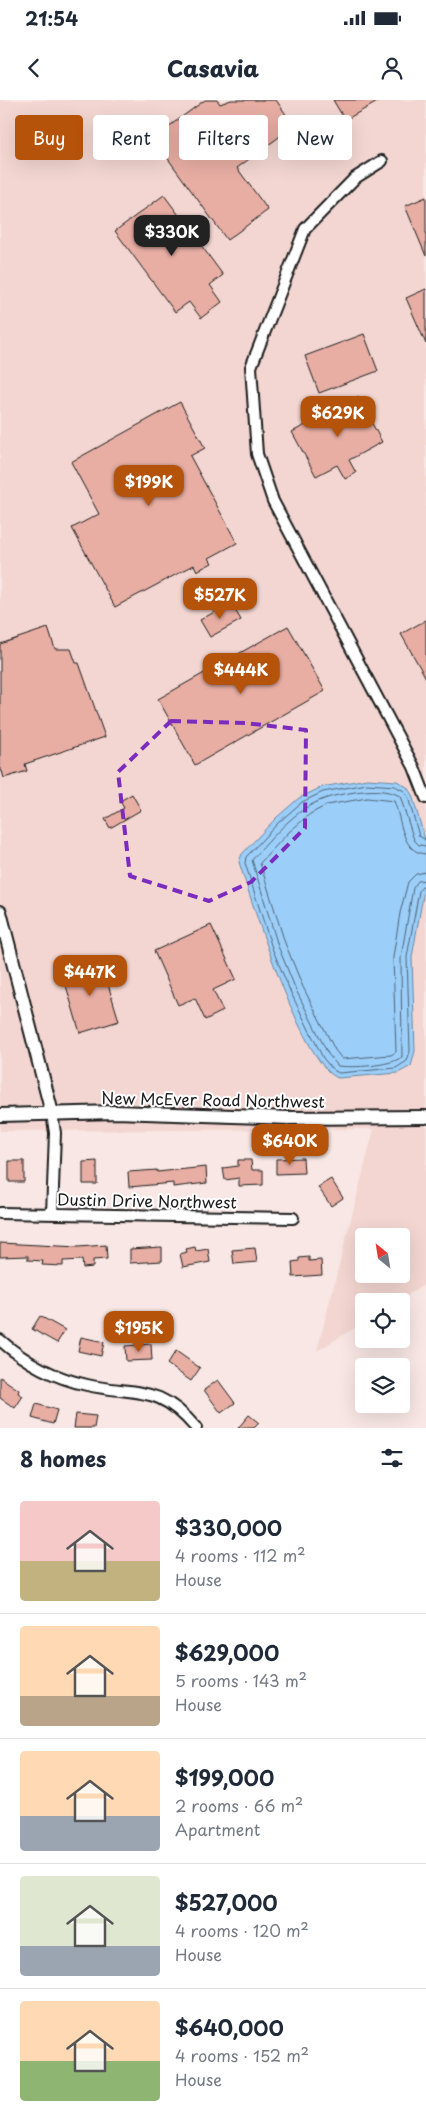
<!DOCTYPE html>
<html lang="en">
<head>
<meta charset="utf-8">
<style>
  :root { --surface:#fff; --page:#f2f2f3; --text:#1f2937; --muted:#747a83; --line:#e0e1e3; --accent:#b45309 }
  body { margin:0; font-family:"Playpen Sans",sans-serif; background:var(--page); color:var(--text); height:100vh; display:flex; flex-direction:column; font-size:19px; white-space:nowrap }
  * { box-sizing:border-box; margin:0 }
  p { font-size:16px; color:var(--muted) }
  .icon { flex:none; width:28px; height:28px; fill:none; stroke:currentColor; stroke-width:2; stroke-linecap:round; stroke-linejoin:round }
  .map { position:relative; height:1328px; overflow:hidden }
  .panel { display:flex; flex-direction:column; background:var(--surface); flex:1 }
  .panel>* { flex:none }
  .guide { position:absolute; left:15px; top:15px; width:396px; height:45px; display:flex; gap:10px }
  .needle { width:32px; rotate:330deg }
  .fabs { position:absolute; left:355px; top:1128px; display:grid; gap:10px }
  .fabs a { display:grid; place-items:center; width:55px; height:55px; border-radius:5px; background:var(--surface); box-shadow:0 5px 20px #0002; font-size:25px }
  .price { position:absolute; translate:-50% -42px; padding:0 11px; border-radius:10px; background:var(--accent); color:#fff; font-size:16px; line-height:32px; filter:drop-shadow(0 1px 2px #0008) }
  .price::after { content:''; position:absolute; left:50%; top:30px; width:15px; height:11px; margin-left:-8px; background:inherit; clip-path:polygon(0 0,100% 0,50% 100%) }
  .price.current { background:#222; color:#fff }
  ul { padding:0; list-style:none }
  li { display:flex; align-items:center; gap:15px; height:125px; padding:0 20px }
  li+li { border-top:1px solid var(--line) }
  li span { display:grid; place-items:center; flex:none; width:140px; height:100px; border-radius:5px; color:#555 }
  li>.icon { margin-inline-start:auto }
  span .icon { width:60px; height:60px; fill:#fffc; stroke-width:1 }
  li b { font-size:21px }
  h2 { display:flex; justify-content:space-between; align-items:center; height:60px; padding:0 20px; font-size:21px }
  .pill { padding:0 18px; border-radius:5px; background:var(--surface); box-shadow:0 5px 20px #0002; font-size:18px; line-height:45px }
  .pill.current { background:var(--accent); color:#fff }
  .status { display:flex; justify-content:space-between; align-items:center; height:35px; padding:0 25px; background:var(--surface); direction:ltr }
  .status svg { height:14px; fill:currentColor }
  header { display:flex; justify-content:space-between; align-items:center; height:65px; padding:0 20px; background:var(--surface); font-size:22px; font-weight:800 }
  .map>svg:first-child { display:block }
  .built { fill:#f3d6d1; fill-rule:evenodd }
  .water { fill:#9bcef9; stroke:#6887a1 }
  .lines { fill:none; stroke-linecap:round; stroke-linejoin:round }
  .shore { stroke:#4f6374; stroke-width:1 }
  .building { fill:#e8aea4; stroke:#1c1c1c }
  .minor-casing { stroke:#1c1c1c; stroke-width:14 }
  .tertiary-casing { stroke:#1c1c1c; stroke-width:16 }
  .minor { stroke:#fff; stroke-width:10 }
  .tertiary { stroke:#fff; stroke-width:12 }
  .marked { fill:none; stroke:#7b2cbf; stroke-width:4; stroke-dasharray:10 6; stroke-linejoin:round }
  .labels { text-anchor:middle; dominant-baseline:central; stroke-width:4; stroke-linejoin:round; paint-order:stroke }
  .street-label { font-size:16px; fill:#1c1c1c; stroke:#fff }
</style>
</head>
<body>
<div class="status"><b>21:54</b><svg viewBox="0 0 49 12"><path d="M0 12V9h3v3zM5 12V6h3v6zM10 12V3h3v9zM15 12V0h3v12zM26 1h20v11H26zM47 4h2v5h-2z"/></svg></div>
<header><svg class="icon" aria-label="back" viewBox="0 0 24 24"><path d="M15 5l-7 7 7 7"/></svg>Casavia<svg class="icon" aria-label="person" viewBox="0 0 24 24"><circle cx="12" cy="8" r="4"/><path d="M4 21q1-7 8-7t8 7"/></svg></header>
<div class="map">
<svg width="426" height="1328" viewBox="0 0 426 1328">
  <rect width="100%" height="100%" fill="#f8e7e4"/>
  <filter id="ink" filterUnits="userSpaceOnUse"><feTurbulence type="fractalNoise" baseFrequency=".02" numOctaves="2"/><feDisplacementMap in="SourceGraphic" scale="10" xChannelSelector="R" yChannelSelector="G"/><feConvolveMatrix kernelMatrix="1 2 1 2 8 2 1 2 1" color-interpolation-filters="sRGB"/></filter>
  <g filter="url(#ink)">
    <path class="built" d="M0 0H426V1184L398 1201H364V1222L317 1251 374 1029 0 1031ZM364 1136H401V1174H364Z"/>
    <path class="water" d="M367 679 397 681 407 687 412 695 426 743V779L412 857 415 951 411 966 398 973 338 978C302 965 252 802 239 762L242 754 276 718 299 698 322 687Z"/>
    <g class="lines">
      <path class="shore" d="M426 740 419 736 408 697 404 691 395 686 367 684 323 692 302 702 279 722 246 757 245 763 272 848 291 893 323 958 333 970 339 973 396 968 407 961 410 951 407 857 419 791 422 787 426 786
        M426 746 419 745 414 740 400 696C387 689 369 690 355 692 345 694 334 695 324 699 295 709 272 738 252 760L278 846 296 890 328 954 338 966C353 968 390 966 402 957L401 857 413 788 418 781 426 780
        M426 754C401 753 402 720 394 701L367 698 327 705 310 714 289 732 260 763 285 843 303 887 335 950 342 959 391 955 396 952 393 857 400 813 408 782 416 774 426 772"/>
    </g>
    <path class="building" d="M205 0H217L220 4 231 0H276L294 26 237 68 268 110 227 140 153 38Z
      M333 0H381L345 20Z
      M164 95 223 175 210 185 222 202 201 218 189 202 175 212 115 131Z
      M426 97V156L405 106Z
      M426 189V244L406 198Z
      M364 234 378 271 319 293 305 256Z
      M358 297 382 342 349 360 356 373 345 379 337 365 316 376 292 332Z
      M180 302 205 348 190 356 237 443 209 458 212 463 197 471 194 465 115 507 72 428 99 414 71 362Z
      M231 503 241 520 210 537 200 520Z
      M426 520V578L401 534Z
      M288 526 325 591 195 665 158 599Z
      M48 528 55 549H71L76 563H79L105 637 25 664 27 671 4 678 2 671H0V544Z
      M132 694 141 710 110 728 105 719 124 708 120 701Z
      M211 825 236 879 213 890 223 911 205 920 195 898 178 905 154 851Z
      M101 861 119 921 80 933 62 872Z
      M303 1058 304 1073 276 1074V1059Z
      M238 1060H251L252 1070H263V1085L239 1086V1078L225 1080 223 1068 238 1066Z
      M9 1061H24V1082H9Z
      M97 1061V1084H83V1062Z
      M206 1067 207 1083 173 1087V1083L129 1087 128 1072 157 1070V1072Z
      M331 1079 343 1098 331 1106 318 1087Z
      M0 1143 78 1147 106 1145 107 1159 93 1160V1167L83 1168 82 1160 63 1161V1166L42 1165 43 1161 28 1160V1156L0 1157Z
      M162 1147V1161L130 1163V1149Z
      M195 1147 196 1151 208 1149 210 1162 183 1167 180 1154 187 1152 186 1149Z
      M255 1148 257 1162 234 1164 232 1150Z
      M309 1157V1161L321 1160 322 1175 293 1177 292 1162 299 1161V1158Z
      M40 1216 65 1230 57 1243 32 1229Z
      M81 1237 104 1242 101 1256 78 1251Z
      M151 1244 152 1260 126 1261 125 1246Z
      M176 1251 200 1268 191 1281 167 1264Z
      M0 1277 19 1290 18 1293 23 1296 15 1308 0 1298Z
      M218 1280 235 1303 221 1313 204 1290Z
      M36 1304 57 1310 53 1324 32 1318Z
      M76 1314 96 1316 94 1328H74Z
      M249 1315 259 1323 254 1328H238Z"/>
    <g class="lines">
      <g class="minor-casing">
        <path id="minor" d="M382 61 355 78 305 129 251 267 257 354 273 401 414 667 426 698
          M52 1013 55 1033 52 1114
          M0 1113 293 1118
          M0 1240C25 1262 54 1278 87 1285 137 1296 158 1283 196 1328"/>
      </g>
      <g class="tertiary-casing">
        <path id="tertiary" d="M0 812 52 1013
          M0 1015 116 1012 288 1018 426 1017"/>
      </g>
      <use href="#minor" class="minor"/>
      <use href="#tertiary" class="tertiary"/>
    </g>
  </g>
  <path class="marked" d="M171 621 245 623 306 630 305 728 251 782 209 801 130 776 118 672Z"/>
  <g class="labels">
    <g class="street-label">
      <text transform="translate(213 999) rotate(1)">New McEver Road Northwest</text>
      <text transform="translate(147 1100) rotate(1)">Dustin Drive Northwest</text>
    </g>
  </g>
</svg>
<div class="fabs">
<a><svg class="needle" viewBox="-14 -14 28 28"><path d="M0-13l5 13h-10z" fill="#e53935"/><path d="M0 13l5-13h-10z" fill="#747a83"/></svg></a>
<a><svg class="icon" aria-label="locate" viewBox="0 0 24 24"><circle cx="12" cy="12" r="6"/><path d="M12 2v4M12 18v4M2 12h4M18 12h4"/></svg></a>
<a><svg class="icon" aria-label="layers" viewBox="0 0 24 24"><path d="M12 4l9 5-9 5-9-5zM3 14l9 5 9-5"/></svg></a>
</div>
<b class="price current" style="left:172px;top:157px">$330K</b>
<b class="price" style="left:338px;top:338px">$629K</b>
<b class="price" style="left:149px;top:407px">$199K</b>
<b class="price" style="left:220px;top:520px">$527K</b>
<b class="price" style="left:241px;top:595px">$444K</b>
<b class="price" style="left:90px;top:897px">$447K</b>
<b class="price" style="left:290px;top:1066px">$640K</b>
<b class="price" style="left:139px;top:1253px">$195K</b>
<div class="guide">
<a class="pill current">Buy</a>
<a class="pill">Rent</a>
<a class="pill">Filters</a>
<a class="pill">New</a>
</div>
</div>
<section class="panel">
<h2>8 homes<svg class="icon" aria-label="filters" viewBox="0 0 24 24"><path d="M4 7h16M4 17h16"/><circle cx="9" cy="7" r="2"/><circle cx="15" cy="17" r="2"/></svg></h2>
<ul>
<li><span style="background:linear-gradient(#f6c9c9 60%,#c2b280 0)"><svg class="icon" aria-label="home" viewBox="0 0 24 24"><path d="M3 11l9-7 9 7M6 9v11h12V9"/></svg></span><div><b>$330,000</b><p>4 rooms · 112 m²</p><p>House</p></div></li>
<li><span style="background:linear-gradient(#ffd9b3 70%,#b9a48a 0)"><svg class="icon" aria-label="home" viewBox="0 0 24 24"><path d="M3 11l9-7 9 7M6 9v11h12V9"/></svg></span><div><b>$629,000</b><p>5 rooms · 143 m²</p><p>House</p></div></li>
<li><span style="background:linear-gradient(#ffd9b3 65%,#9aa5b1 0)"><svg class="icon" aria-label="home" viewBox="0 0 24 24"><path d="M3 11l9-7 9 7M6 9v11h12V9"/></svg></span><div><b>$199,000</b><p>2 rooms · 66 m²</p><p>Apartment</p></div></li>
<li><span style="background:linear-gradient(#dfe7d0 70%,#9aa5b1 0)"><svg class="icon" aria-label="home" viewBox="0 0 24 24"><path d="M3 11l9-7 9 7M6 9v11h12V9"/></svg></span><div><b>$527,000</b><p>4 rooms · 120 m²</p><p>House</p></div></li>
<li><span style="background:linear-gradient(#ffd9b3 60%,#8fb573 0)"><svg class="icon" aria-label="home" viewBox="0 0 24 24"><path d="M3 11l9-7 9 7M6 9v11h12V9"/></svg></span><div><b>$640,000</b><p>4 rooms · 152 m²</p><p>House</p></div></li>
</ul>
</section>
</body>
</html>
